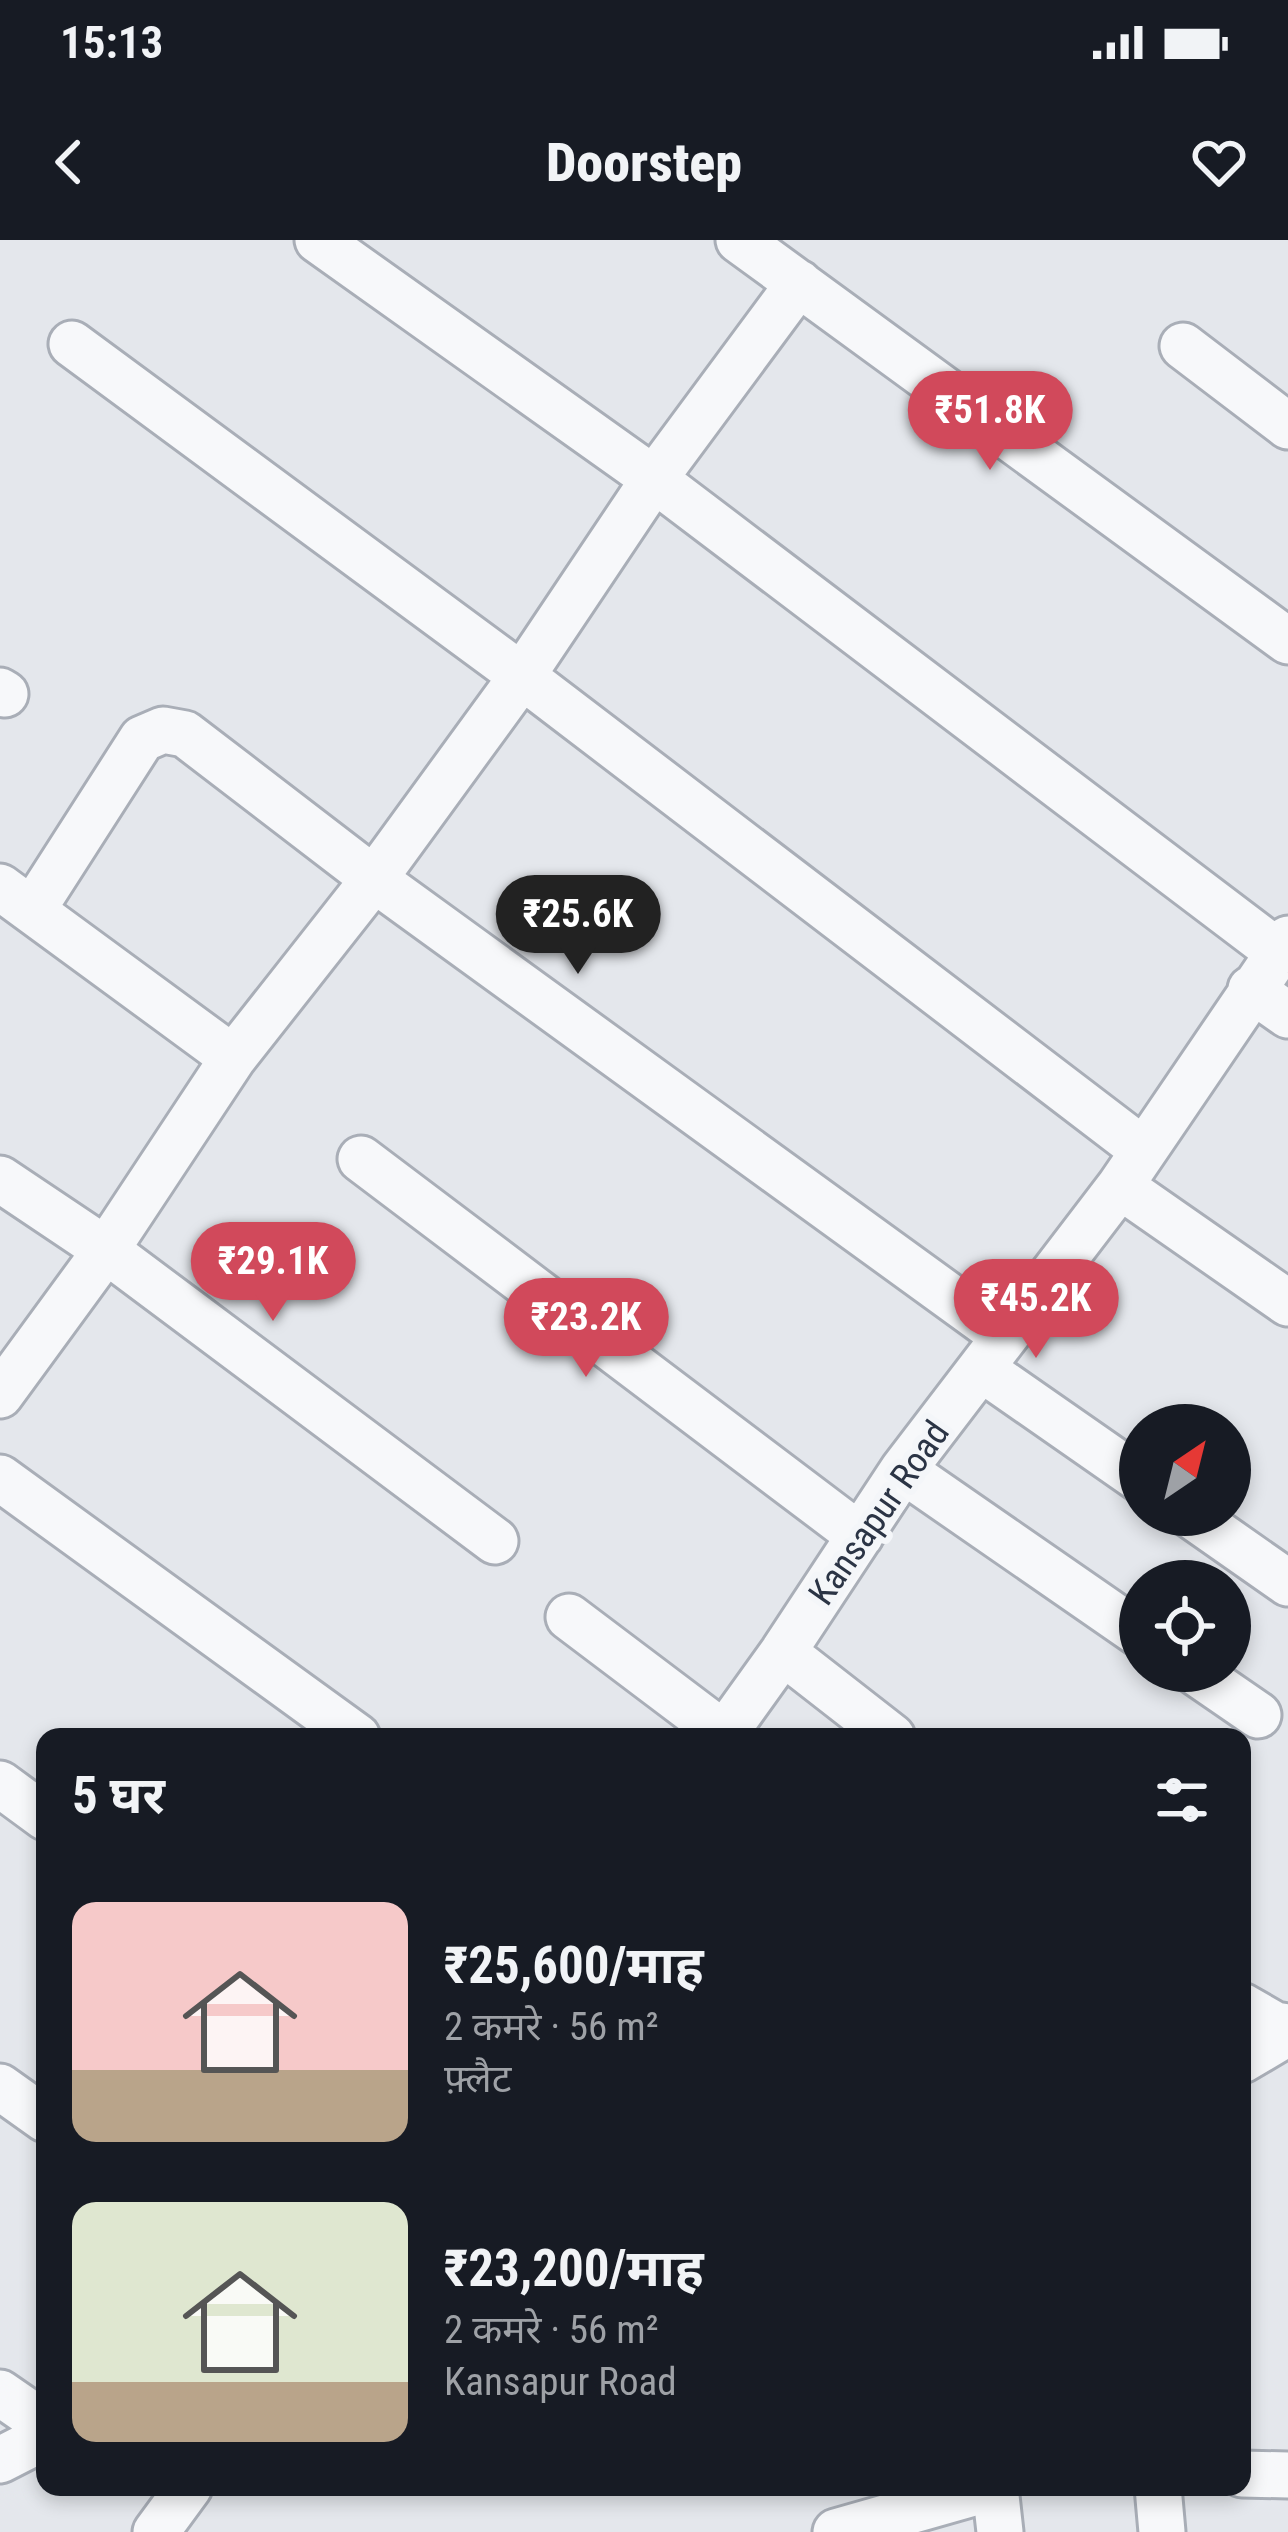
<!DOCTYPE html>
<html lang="hi">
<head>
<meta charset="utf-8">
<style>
  :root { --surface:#171b24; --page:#20242c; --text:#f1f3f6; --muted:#9ea1a6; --accent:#d1495b }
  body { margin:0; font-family:"Roboto Condensed","Noto Sans Devanagari",sans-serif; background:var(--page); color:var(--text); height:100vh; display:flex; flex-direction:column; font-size:45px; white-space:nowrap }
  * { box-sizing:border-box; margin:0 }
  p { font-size:39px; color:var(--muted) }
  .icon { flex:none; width:66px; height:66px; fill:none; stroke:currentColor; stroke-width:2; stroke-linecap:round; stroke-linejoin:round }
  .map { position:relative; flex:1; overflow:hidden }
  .sheet { position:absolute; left:36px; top:1488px; width:1215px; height:768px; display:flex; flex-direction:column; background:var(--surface); border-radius:24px; box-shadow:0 6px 18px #0003 }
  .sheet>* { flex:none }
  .needle { width:78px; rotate:35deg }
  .fabs { position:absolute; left:1119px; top:1164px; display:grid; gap:24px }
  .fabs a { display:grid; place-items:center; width:132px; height:132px; border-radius:50%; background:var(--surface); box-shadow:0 6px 18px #0003; font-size:60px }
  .price { position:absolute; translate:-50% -102px; padding:0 27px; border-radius:42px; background:var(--accent); color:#fff; font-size:39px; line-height:78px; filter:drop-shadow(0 3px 6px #0008) }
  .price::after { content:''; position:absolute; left:50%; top:72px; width:36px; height:27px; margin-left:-18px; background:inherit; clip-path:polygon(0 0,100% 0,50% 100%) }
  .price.on { background:#222; color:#fff }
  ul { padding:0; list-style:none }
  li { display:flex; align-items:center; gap:36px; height:300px; padding:0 36px }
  li span { display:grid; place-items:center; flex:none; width:336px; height:240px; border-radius:24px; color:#555 }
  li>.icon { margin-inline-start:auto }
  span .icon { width:144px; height:144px; fill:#fffc; stroke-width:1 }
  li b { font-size:51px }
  h2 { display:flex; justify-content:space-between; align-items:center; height:144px; padding:0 36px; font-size:51px }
  .status { display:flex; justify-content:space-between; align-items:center; height:84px; padding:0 60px; background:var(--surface); direction:ltr }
  .status svg { height:33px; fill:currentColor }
  header { display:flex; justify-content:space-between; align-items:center; height:156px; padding:0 36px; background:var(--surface); font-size:54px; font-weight:800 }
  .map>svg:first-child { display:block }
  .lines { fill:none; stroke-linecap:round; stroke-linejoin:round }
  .minor-casing { stroke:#a9aeb7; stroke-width:51 }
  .minor { stroke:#f7f8fa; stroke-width:45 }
  .labels { text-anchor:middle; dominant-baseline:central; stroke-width:12; stroke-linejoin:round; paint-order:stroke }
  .street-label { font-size:36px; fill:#2b3445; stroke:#f4f6f9 }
</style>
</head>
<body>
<div class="status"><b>15:13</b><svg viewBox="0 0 49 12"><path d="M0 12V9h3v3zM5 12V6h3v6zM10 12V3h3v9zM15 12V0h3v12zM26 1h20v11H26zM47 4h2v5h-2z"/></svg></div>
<header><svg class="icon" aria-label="back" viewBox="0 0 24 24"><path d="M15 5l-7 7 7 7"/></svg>Doorstep<svg class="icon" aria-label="heart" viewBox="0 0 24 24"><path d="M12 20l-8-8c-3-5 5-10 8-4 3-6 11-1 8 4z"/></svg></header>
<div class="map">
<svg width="1288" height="2292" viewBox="0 0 1288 2292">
  <rect width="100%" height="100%" fill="#e4e7ec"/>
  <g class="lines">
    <g class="minor-casing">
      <path id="minor" d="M318 0 654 239 1278 712
        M739 0 1288 401
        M72 104 522 436 1143 910
        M1183 106 1288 186
        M0 451 5 454
        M0 647 233 818
        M33 669 142 499 163 490 185 494 374 639 1004 1096
        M1251 749 1288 775
        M361 919 860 1296
        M0 939 106 1010 495 1301
        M1120 946 1288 1063
        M982 1129 1140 1239
        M0 1155 106 1010 233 818 374 639 522 436 654 239 799 43
        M903 1230 1140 1394
        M0 1238 357 1497
        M1191 1275 1288 1343
        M569 1377 724 1494
        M783 1412 892 1497
        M1194 1431 1258 1475
        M722 1497 783 1412 903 1230 1120 946 1288 699
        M0 1544 45 1577
        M1242 1766 1275 1785 1288 1787
        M1242 1820 1288 1793
        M0 1847 45 1879
        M0 2153 45 2184
        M0 2220 45 2197
        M1242 2234 1288 2235
        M995 2247 1000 2292
        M1158 2247 1162 2292
        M156 2292 189 2247
        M836 2292 994 2247"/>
    </g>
    <use href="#minor" class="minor"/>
  </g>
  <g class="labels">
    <g class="street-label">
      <text transform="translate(879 1273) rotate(-55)">Kansapur Road</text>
    </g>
  </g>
</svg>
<div class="fabs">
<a><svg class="needle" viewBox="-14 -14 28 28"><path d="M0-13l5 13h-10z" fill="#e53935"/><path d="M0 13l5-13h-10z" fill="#9ea1a6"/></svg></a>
<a><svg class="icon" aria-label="locate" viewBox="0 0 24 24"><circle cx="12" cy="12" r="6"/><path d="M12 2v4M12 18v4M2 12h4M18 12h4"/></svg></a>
</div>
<b class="price" style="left:990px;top:233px">₹51.8K</b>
<b class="price on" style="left:578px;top:737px">₹25.6K</b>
<b class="price" style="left:273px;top:1084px">₹29.1K</b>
<b class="price" style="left:1036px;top:1121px">₹45.2K</b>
<b class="price" style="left:586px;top:1140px">₹23.2K</b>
<section class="sheet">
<h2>5 घर<svg class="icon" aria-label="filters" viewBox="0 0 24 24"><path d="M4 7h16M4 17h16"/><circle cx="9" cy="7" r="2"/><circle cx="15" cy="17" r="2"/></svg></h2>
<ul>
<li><span style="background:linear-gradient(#f6c9c9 70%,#b9a48a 0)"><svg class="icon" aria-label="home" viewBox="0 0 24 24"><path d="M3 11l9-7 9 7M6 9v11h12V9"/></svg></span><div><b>₹25,600/माह</b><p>2 कमरे · 56 m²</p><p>फ़्लैट</p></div></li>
<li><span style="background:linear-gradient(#dfe7d0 75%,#b9a48a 0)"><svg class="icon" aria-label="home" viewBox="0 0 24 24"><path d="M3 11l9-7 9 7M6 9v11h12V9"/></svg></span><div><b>₹23,200/माह</b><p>2 कमरे · 56 m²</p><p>Kansapur Road</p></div></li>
</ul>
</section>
</div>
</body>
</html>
